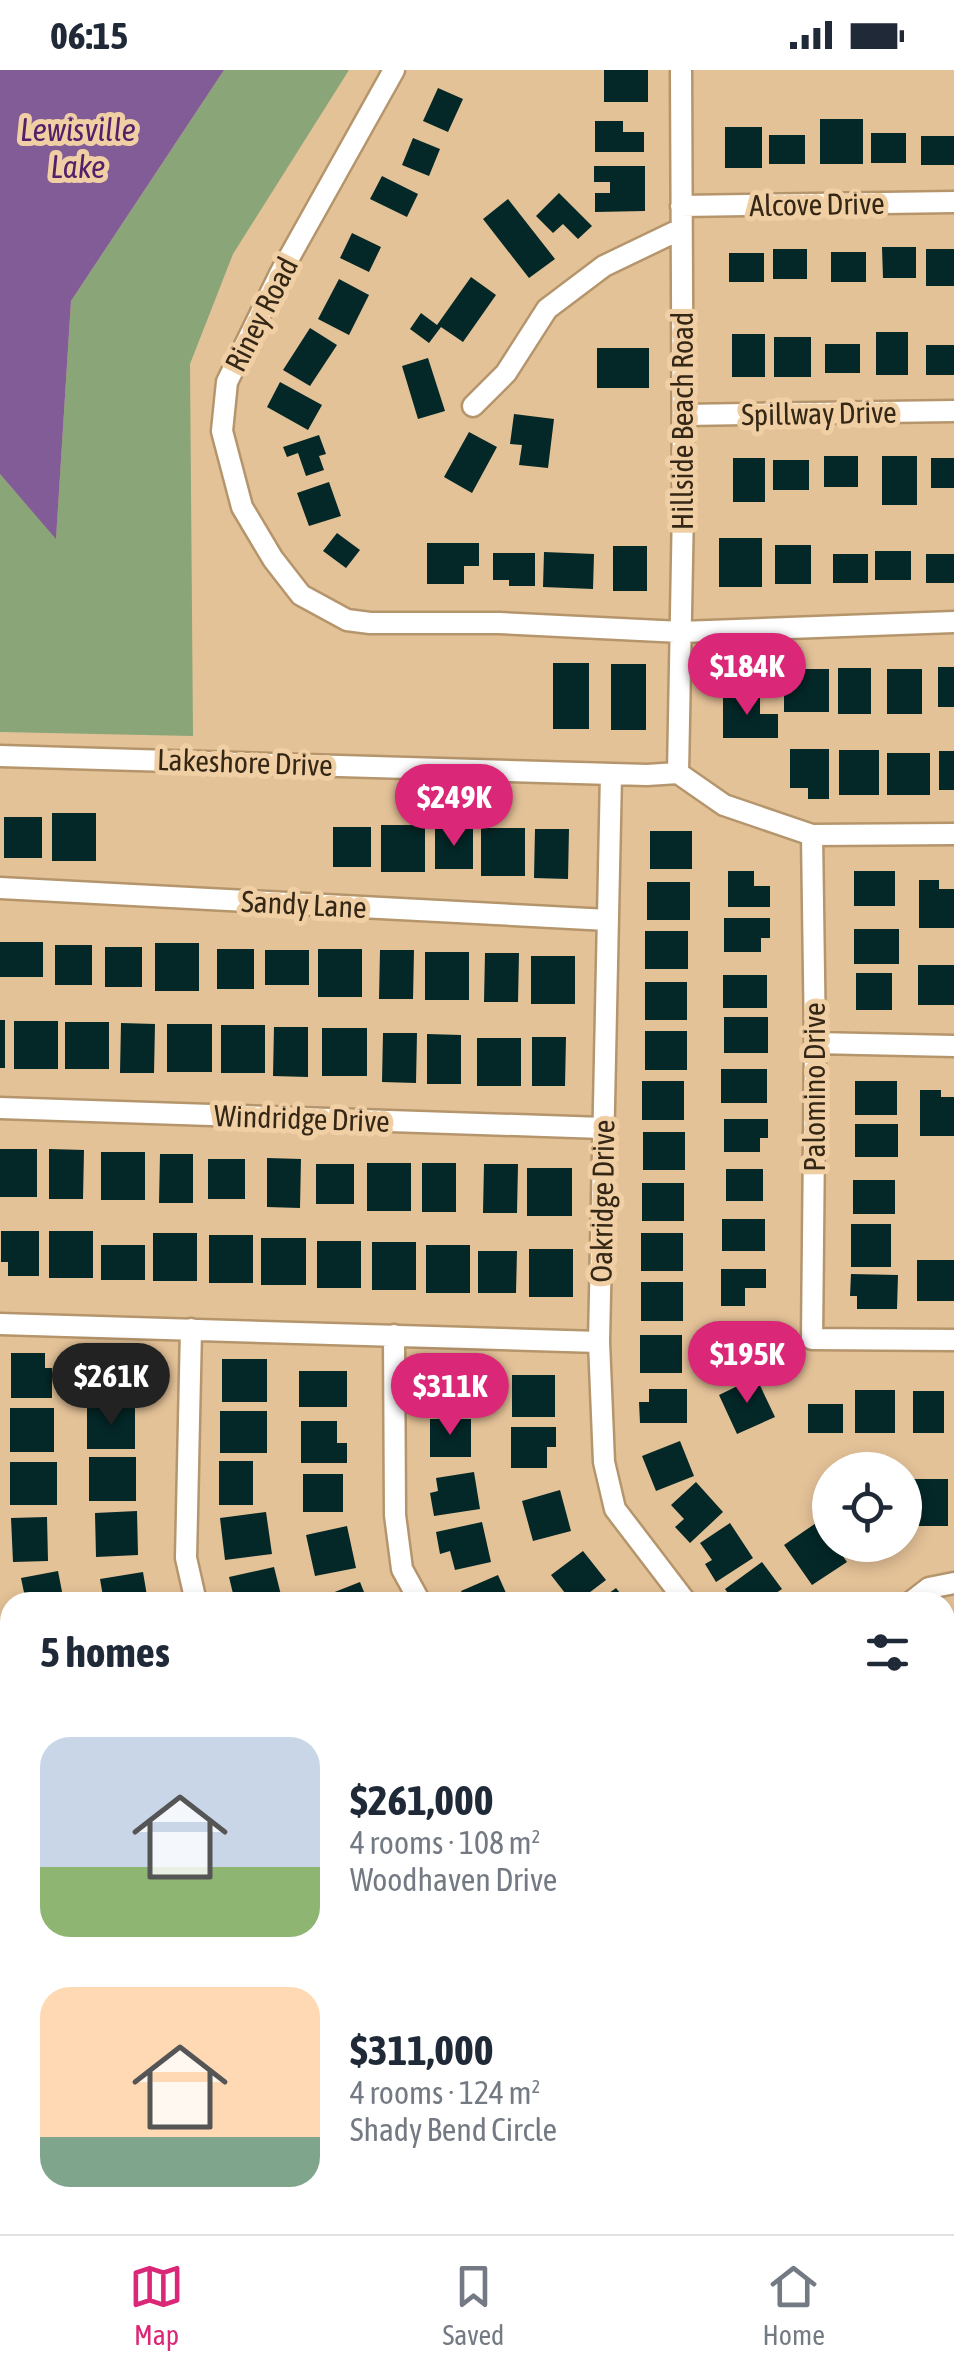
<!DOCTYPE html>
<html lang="en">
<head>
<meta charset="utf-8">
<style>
  :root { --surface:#fff; --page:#f2f2f3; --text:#1f2937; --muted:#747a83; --line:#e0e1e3; --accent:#db2777 }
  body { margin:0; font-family:"Asap Condensed",sans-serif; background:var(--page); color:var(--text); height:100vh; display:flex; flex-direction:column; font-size:38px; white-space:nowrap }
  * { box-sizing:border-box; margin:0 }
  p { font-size:32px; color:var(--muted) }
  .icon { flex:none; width:55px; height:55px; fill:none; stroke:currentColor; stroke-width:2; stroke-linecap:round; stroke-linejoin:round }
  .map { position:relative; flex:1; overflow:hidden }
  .sheet { position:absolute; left:0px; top:1522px; width:955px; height:642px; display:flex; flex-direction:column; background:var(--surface); border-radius:30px 30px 0 0; box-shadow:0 5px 15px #0003 }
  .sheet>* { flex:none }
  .controls { position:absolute; left:812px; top:1382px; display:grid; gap:20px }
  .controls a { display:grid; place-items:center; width:110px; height:110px; border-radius:50%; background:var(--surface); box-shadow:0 5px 15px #0003; font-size:50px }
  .price { position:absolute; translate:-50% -85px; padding:0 22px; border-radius:35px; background:var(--accent); color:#fff; font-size:32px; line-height:65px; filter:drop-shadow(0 2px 5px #0008) }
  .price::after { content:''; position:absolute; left:50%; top:60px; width:30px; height:22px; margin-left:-15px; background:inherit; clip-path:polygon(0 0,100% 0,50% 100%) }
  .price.current { background:#222; color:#fff }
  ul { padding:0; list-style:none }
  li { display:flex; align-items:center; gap:30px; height:250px; padding:0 40px }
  li span { display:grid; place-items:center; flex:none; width:280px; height:200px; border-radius:30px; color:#555 }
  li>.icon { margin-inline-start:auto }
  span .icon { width:120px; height:120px; fill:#fffc; stroke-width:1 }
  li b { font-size:42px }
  h2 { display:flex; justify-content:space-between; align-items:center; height:120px; padding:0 40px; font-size:42px }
  .status { display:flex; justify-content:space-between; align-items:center; height:70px; padding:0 50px; background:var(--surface); direction:ltr }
  .status svg { height:28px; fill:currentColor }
  .tabs { display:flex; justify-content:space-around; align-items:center; height:140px; border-top:2px solid var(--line); background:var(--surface); font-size:28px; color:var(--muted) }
  .tabs a { display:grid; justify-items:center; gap:5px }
  .tabs .current { color:var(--accent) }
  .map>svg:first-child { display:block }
  .green { fill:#8aa578 }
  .water { fill:#825c96 }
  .building { fill:#042727 }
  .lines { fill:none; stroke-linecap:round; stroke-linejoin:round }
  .minor-casing { stroke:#b5956c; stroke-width:25 }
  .minor { stroke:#fff; stroke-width:20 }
  .labels { text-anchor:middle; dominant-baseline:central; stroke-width:10; stroke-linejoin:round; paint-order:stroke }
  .street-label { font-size:30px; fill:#342716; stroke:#f1cfa4 }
  .water-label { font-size:32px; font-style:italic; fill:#532069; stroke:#f1cfa4 }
</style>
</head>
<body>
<div class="status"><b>06:15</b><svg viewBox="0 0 49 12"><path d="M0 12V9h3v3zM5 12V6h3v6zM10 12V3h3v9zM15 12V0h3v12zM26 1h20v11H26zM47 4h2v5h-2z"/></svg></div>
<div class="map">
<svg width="954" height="2164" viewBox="0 0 954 2164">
  <rect width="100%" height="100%" fill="#e4c298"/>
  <path class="green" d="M224 0H349L233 184 190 294 193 666 0 662V404L56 468 71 231Z"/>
  <path class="water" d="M0 0H224L71 231 56 469 0 404Z"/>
  <path class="building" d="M604 0H648V32H604Z
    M438 18 463 29 448 62 423 51Z
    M820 49H863V94H820Z
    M595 51H623V62H644V82H595Z
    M725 57H762V98H725Z
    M871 63H906V93H871Z
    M769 65H805V94H769Z
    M921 66H954V95H921Z
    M413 68 440 79 429 106 402 95Z
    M594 96H645V141L595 142V123H610V112H594Z
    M382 106 418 124 407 147 370 129Z
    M559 123 592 156 578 169 563 154 553 163 536 146Z
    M508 129 555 189 529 208 483 149Z
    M352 163 381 177 369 202 340 188Z
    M882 177H916V208H883Z
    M773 179H807V209H773Z
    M926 179H954V216H926Z
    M831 182H866V212H831Z
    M729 183H764V212H729Z
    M471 207 496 225 463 272 441 257 429 273 410 259 421 243 437 255Z
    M339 209 369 225 349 265 318 249Z
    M310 258 337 275 310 316 283 300Z
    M876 262H908V305H876Z
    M732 264H765V307H732Z
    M774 267H811V307H774Z
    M825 274H860V303H825Z
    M926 275H954V305H926Z
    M597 278H649V318H597Z
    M428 288 445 341 418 349 402 296Z
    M280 312 322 335 308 360 267 337Z
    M514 344 554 349 548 398 519 395 522 375 510 374Z
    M469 362 497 377 472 423 444 407Z
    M319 365 326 384 319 386 324 400 306 406 298 383 287 387 283 377Z
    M824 386H858V417H824Z
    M882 386H917V435H882Z
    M733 388H765V432H733Z
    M931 388H954V418H931Z
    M773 390H809V420H773Z
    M329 412 341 446 309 456 297 423Z
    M337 463 360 480 346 498 323 481Z
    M719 468H762V517H719Z
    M427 473H479V496H464V514H427Z
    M775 475H811V514H775Z
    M613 476H647V521H613Z
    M875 481H911V510H875Z
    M544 482 594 484 593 519 543 517Z
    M493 483H535V516H509V510H493Z
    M833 484H868V513H833Z
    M926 484H954V513H926Z
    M553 593H589V659H553Z
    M611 594H646V660H611Z
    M938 597H954V637H938Z
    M838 598H871V644H838Z
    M784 599H829V642H784Z
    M887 599H922V644H887Z
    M723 623H760V644H778V668H723Z
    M790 679H829V729H808V718H790Z
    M839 680H879V725H839Z
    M939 681H954V720H939Z
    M887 683H930V725H887Z
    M52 743H96V791H52Z
    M4 747H42V788H4Z
    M381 755H425V802H381Z
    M333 757H371V797H333Z
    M481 758H525V806H481Z
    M435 759H473V799H435Z
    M535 759H569L568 809 534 808Z
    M650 761H692V799H650Z
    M728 801H754V816H770V837H728Z
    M854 801H895V836H854Z
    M919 810H939V819H954V858H919Z
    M647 812H690V850H647Z
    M724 848H770V868H761V882H724Z
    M854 859H899V894H854Z
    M645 861H688V899H645Z
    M0 872H43V907H0Z
    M155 873H199V921H155Z
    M55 875H92V915H55Z
    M105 877H142V917H105Z
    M217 879H254V919H217Z
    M318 879H362V927H318Z
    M265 880H309V915H265Z
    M380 880H414L413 929H379Z
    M425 882H469V930H425Z
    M485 883H519L518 932H484Z
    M531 886H575V934H531Z
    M918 895H954V935H918Z
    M856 903H892V940H856Z
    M723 905H767V938H723Z
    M645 912H687V950H645Z
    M724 947H768V983H724Z
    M0 950H5V998H0Z
    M14 951H58V999H14Z
    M65 952H109V999H65Z
    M121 953 155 954 154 1003H120Z
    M167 954H212V1002H167Z
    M221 955H265V1003H221Z
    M274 957H308V1007L273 1006Z
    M322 958H367V1006H322Z
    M645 961H687V1000H645Z
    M383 963H417L416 1013 382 1012Z
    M427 964 461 965V1014H427Z
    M532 967H566L565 1016H532Z
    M477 968H521V1016H477Z
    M721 999H767V1033H721Z
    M642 1011H684V1050H642Z
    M855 1011H897V1045H855Z
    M920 1020H941V1027H954V1066H920Z
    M724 1049H768V1068H760V1082H724Z
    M855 1054H898V1087H855Z
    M643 1062H685V1100H643Z
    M0 1079H37V1127H0Z
    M49 1079 84 1080 83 1129H49Z
    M101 1082H145V1130H101Z
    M160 1084H193V1133H159Z
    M267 1088 301 1089 300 1138 267 1137Z
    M208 1089H245V1129H208Z
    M367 1093H411V1141H367Z
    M422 1093H456V1142H422Z
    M316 1094H354V1134H316Z
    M484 1094H518L517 1143H483Z
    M527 1098H572V1146H527Z
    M726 1099H763V1131H726Z
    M853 1110H895V1144H853Z
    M642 1113H684V1151H642Z
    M722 1149H765V1181H722Z
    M851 1154H891V1197H851Z
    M1 1161H39V1206H8V1192H1Z
    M49 1161H93V1208H49Z
    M153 1163H197V1211H153Z
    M641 1163H683V1201H641Z
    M209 1165H253V1213H209Z
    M261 1168H306V1215H261Z
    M317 1171H361V1218H317Z
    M372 1172H416V1220H372Z
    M101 1175H145V1210H101Z
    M426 1175H470V1223H426Z
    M529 1179H573V1227H529Z
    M478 1181H517L516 1223H478Z
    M917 1190H954V1231H917Z
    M721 1199H766V1218H745V1236H721Z
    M851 1204 898 1205 897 1239H857V1226H850Z
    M641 1212H683V1251H641Z
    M719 1251H745V1301H719Z
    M640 1265H682V1303H640Z
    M11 1283H45V1298H52V1328H11Z
    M88 1285H134V1328H88Z
    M222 1289H267V1332H222Z
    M438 1298H475V1340H429V1321H438Z
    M299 1301H347V1337H299Z
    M512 1305H555V1347H512Z
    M756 1307 775 1347 737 1364 719 1325Z
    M649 1319H687V1353H640L639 1332H649Z
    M855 1320H895V1363H855Z
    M913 1321H944V1363H913Z
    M808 1334H843V1363H808Z
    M87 1336H135V1379H87Z
    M10 1338H54V1382H10Z
    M220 1341H267V1383H220Z
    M430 1349H471V1387H430Z
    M301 1351H337V1373H347V1393H301Z
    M511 1357H556V1377H547V1398H511Z
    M680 1371 694 1406 656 1421 642 1386Z
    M89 1387H136V1431H89Z
    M219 1391H253V1435H219Z
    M10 1392H57V1435H10Z
    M474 1402 480 1439 434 1446 430 1423 438 1421 436 1408Z
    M303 1404H343V1442H303Z
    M907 1409H948V1456H907Z
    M696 1412 723 1442 690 1473 675 1457 684 1449 671 1435Z
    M560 1420 571 1461 533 1471 522 1431Z
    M137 1441 138 1485 96 1487 95 1443Z
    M266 1442 272 1484 225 1490 220 1448Z
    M47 1447 48 1491 13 1492 11 1448Z
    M819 1451 830 1467V1475H835L847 1492 812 1515 784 1475Z
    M482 1452 491 1492 455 1500 450 1481 440 1484 436 1462Z
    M730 1453 753 1488 716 1512 705 1494 712 1490 700 1473Z
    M347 1456 356 1498 315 1506 306 1465Z
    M583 1481 606 1510 577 1532H572L551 1505Z
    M762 1492 782 1519 763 1532H734L725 1519Z
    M274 1497 282 1529 235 1532 229 1507Z
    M58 1501 64 1532H26L21 1508Z
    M143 1502 148 1532H104L100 1509Z
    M498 1505 510 1532H466L461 1521Z
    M360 1512 368 1532H324L322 1527Z
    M616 1518 627 1532H597Z
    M954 1563V1605L945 1583V1567Z
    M5 1754 10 1761V1804L0 1812V1757Z
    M10 1854V1904L7 1906 0 1896V1861Z
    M5 2013 10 2019 8 2073 0 2063V2017Z
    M10 2113V2155H31L14 2164H9L0 2148V2118Z
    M165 2155H199L206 2164H161L158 2160Z
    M214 2155H244L233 2164H221Z"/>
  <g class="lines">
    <g class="minor-casing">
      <path id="minor" d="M394 0 281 202 227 312 222 361 242 437 273 489 301 525 347 550 370 553H499L681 562 954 552
        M681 136 954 132
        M473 336 506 303 547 239 604 196 681 159
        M683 345 954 341
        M0 686 647 705 678 703 724 735 812 765 954 764
        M678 703 683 437 681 0
        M611 704 599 1272 604 1392 615 1439 686 1532
        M812 765 815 973 812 1269 954 1270
        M0 818 608 850
        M815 973 954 976
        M0 1038 603 1058
        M0 1254 599 1272
        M191 1259 186 1488 196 1532
        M394 1265 395 1445 402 1499 420 1532
        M911 1532 929 1518 954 1513
        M0 1633 10 1662
        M0 1706 10 1698
        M0 1969 10 1961
        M99 2164 111 2155"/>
    </g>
    <use href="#minor" class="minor"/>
  </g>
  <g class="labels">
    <g class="street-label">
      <text transform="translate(817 134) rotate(-1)">Alcove Drive</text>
      <text transform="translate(261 244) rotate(-63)">Riney Road</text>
      <text transform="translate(819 343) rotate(-1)">Spillway Drive</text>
      <text transform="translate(682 351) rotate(-90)">Hillside Beach Road</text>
      <text transform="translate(245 692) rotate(2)">Lakeshore Drive</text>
      <text transform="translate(304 834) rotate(3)">Sandy Lane</text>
      <text transform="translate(814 1017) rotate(-90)">Palomino Drive</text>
      <text transform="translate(302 1048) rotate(2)">Windridge Drive</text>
      <text transform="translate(602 1131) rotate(-89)">Oakridge Drive</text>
    </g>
    <g class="water-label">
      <text x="78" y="59">Lewisville<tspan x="78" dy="37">Lake</tspan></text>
    </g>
  </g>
</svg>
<div class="controls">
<a><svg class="icon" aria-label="locate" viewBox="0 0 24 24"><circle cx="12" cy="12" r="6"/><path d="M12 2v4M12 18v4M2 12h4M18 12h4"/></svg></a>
</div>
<b class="price" style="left:747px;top:648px">$184K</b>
<b class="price" style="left:454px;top:779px">$249K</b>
<b class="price" style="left:747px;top:1336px">$195K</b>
<b class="price current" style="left:111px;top:1358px">$261K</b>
<b class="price" style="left:450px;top:1368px">$311K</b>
<section class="sheet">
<h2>5 homes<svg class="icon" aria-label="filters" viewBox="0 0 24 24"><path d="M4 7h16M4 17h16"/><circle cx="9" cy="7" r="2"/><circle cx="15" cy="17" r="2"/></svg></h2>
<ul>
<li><span style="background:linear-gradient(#c9d6e8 65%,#8fb573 0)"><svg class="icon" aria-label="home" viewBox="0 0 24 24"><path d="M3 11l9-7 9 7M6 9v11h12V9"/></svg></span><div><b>$261,000</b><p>4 rooms · 108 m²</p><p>Woodhaven Drive</p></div></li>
<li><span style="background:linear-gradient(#ffd9b3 75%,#7fa58c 0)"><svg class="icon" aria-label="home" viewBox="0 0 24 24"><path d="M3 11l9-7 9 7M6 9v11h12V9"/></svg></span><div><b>$311,000</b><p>4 rooms · 124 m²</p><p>Shady Bend Circle</p></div></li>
</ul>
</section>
</div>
<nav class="tabs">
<a class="current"><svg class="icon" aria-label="map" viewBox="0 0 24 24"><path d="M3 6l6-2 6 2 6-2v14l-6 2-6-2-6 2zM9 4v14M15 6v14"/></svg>Map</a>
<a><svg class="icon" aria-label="saved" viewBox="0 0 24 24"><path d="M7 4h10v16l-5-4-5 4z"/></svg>Saved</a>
<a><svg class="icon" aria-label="home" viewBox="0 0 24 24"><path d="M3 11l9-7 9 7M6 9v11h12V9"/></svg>Home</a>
</nav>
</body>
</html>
